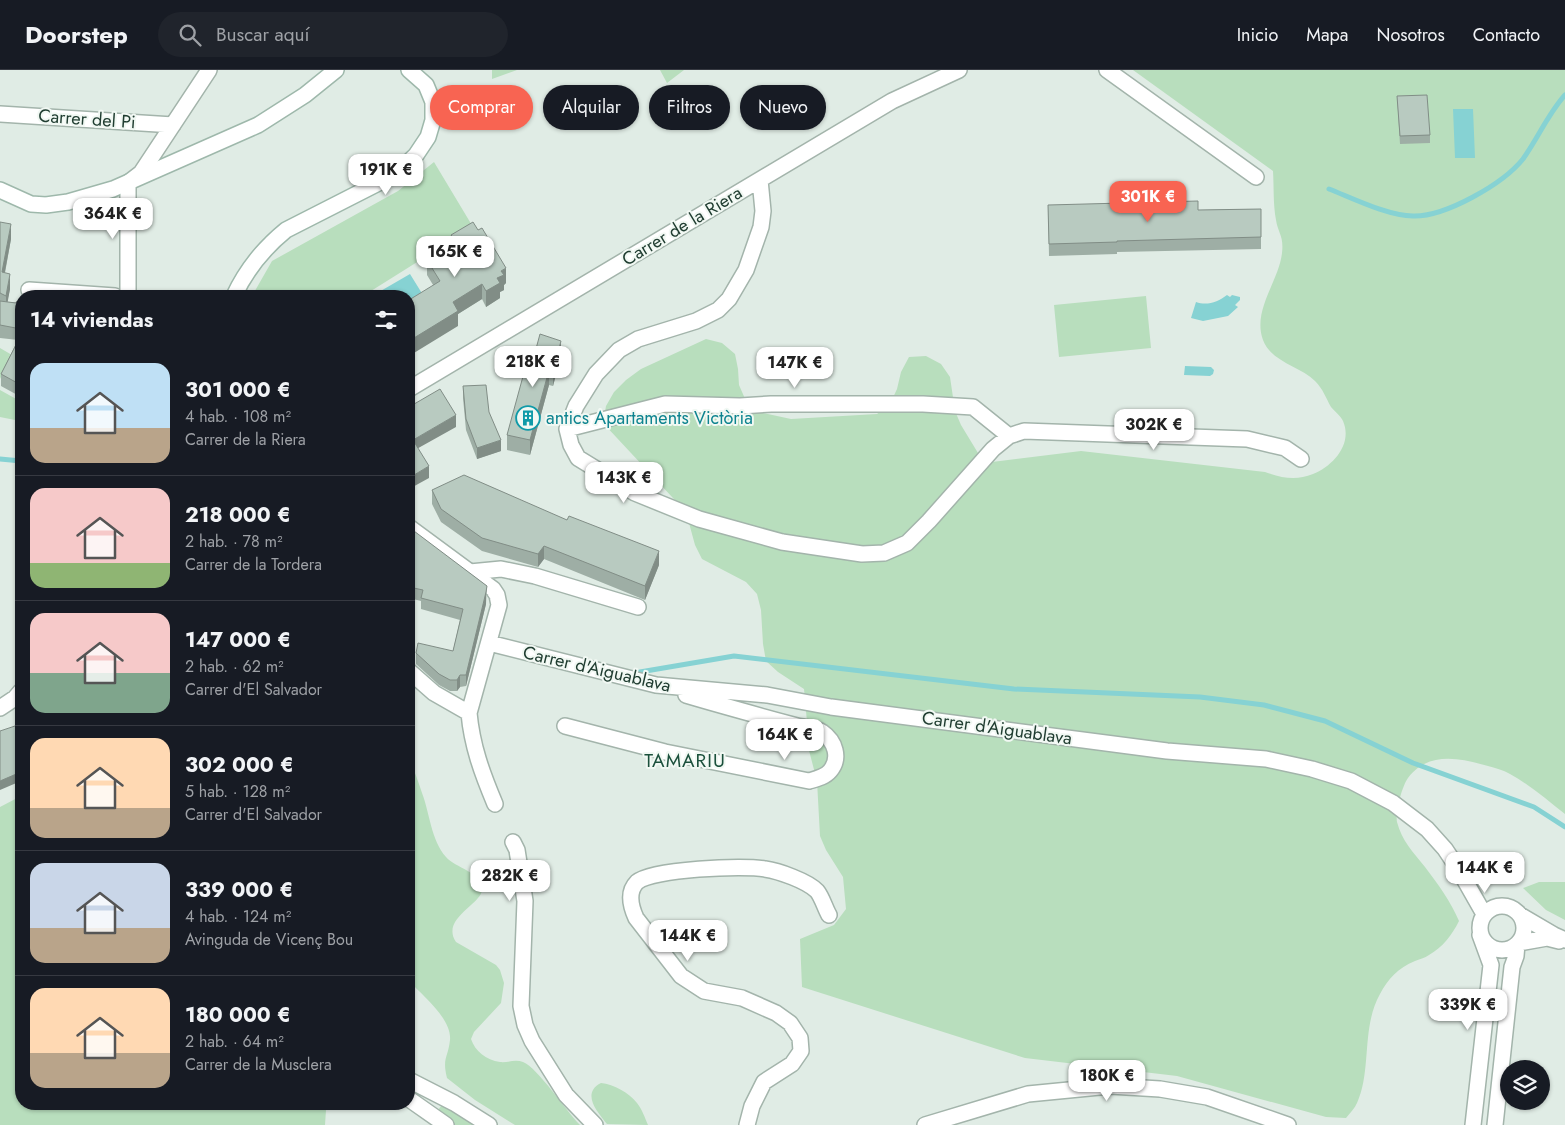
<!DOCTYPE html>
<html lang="es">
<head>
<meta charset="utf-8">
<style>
  :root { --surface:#171b24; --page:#20242c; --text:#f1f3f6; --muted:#9ea1a6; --line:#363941; --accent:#f86452 }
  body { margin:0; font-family:Jost,sans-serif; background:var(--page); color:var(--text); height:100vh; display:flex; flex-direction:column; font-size:19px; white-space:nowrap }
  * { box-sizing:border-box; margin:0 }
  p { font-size:16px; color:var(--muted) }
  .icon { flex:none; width:28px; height:28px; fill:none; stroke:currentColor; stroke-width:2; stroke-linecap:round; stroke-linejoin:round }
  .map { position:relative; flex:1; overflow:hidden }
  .sheet { position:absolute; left:15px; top:220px; width:400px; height:820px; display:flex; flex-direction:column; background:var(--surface); border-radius:20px; box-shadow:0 1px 4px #0004 }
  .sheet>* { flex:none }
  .hud { position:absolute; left:430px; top:15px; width:475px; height:45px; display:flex; gap:10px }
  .tools { position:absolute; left:1500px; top:990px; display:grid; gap:10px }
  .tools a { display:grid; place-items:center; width:50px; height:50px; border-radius:50%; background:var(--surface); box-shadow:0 1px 4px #0004; font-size:25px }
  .price { position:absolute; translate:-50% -42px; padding:0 11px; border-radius:10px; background:#fff; color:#222; font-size:16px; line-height:32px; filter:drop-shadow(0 1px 2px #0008) }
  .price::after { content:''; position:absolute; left:50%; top:30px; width:15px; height:11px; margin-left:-8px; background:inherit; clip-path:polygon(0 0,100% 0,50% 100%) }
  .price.active { background:var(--accent); color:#fff }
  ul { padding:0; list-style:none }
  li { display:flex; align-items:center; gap:15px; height:125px; padding:0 15px }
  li+li { border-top:1px solid var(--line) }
  li span { display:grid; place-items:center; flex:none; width:140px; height:100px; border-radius:15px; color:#555 }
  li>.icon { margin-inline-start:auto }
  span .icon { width:60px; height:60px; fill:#fffc; stroke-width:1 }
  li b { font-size:21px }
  h2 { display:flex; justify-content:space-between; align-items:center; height:60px; padding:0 15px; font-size:21px }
  .pill { padding:0 18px; border-radius:22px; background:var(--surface); box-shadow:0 1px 4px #0004; font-size:18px; line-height:45px }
  .pill.active { background:var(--accent); color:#fff }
  header { display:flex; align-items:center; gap:30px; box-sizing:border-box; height:70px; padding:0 25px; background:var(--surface); border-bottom:1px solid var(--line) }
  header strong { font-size:24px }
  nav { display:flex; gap:28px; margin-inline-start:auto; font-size:18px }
  .search { width:350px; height:45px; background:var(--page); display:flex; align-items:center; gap:12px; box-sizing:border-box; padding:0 18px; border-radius:28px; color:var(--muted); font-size:19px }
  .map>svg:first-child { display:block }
  .green { fill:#b8debd }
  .water { fill:#86d2d3 }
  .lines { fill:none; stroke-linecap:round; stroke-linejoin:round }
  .stream { stroke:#86d2d3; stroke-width:5 }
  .street-casing { stroke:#a3b4ab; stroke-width:18 }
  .secondary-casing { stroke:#9eb8ab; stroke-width:18 }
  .street { stroke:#fff; stroke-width:15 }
  .secondary { stroke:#fff; stroke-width:15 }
  .wall { fill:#9eaea5 }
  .shaded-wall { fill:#818d86 }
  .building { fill:#b8cac0; stroke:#818d86 }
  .labels { text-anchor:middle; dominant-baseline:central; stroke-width:4; stroke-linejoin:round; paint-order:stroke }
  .street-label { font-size:18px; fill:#203d31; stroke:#f1f8f3 }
  .culture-label { font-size:18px; fill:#0d838f; stroke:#f1f8f3; text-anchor:start }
  .neighbourhood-label { font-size:19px; letter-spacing:1px; fill:#1b503c; stroke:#f1f8f3 }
</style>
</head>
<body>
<header>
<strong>Doorstep</strong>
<div class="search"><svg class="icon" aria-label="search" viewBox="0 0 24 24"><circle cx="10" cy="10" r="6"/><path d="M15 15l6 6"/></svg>Buscar aquí</div>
<nav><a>Inicio</a><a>Mapa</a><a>Nosotros</a><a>Contacto</a></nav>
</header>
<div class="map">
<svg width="1565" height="1055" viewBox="0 0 1565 1055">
  <rect width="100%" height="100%" fill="#e0ece5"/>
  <path class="green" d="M492 0H517L492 9Z
    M660 0H684L667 13Z
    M1133 0H1565V744C1547 730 1530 715 1510 704 1503 700 1495 698 1488 696 1460 688 1428 681 1408 708 1402 716 1395 743 1397 752 1402 771 1413 782 1425 797 1438 814 1451 832 1459 851 1452 865 1443 877 1429 885 1425 888 1419 889 1415 891 1398 898 1388 909 1380 924 1361 958 1372 1000 1357 1033 1355 1038 1350 1043 1346 1048L1326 1047 1177 1006 1025 988 802 917 800 869 834 855 846 839 843 807 826 780 820 766 817 711 806 669 807 652 804 619 778 602 766 591 763 574 761 540 757 524 746 512 702 489 695 475 686 442 603 353 606 336 614 322 626 310 641 299 706 269 722 273 735 284 738 299 739 315 746 331 759 342 791 349 877 344 890 334 897 319 901 302 909 287 926 286 941 294 950 307 955 341 961 355 978 383 992 392 1081 381 1265 402C1282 408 1296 411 1313 404 1333 396 1353 374 1343 351 1341 346 1335 342 1331 337 1326 328 1323 319 1315 311 1300 296 1271 292 1263 270 1252 240 1279 211 1282 183 1284 166 1278 163 1276 150 1273 134 1274 117 1273 101Z
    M434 92 473 157 363 226H252L272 191 398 121Z
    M1146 226 1151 278 1059 287 1054 235Z
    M0 278 12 285 0 309Z
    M0 320 18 330 21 329V353L20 351 0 347Z
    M409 686C413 699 418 710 422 723 430 744 431 770 446 787 455 798 482 802 482 819 483 834 440 848 456 872L496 895 500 900 504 913 501 933 474 962 471 969C475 981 486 990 500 992 507 993 515 989 523 992 538 998 566 1041 580 1055H515L475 1030 447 1008C442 988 448 988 450 970 452 949 423 926 409 911Z
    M21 726V1034H330L326 1040 325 1055H0V737Z
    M1539 812H1565V850L1546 840 1523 818Z
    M601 1013C614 1014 629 1023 637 1033 642 1039 645 1048 648 1055L607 1054C597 1042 581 1023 601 1013Z
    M442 1035 449 1038 476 1055H453L438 1040Z"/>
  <path class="water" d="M1453 39H1473L1475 88H1455Z
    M410 204 423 225 409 234V226H372Z
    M1227 225 1230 227 1232 225 1240 227V230L1235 235 1238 237 1228 246 1203 251 1191 248 1196 232C1207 236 1218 232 1227 225Z
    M1185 296 1211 297 1214 300 1213 304 1210 306 1184 305Z"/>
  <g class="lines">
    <path class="stream" d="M1329 119C1352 128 1388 146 1413 146 1445 147 1503 114 1523 89 1538 68 1548 44 1565 25
      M0 389 21 391
      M634 603 734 586 1014 619 1200 627 1264 635 1325 651 1413 693 1534 737 1565 757"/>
    <g class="street-casing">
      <path id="street" d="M1107 0 1256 107
        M0 44 173 55
        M760 110 763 141 761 157 746 200 729 229 718 240 696 251 638 269 619 280 596 304 576 336 567 359 571 375 578 388 635 423 699 449 782 472 862 484 884 483 907 473 929 451 993 379 1009 366 1024 361 1247 369 1285 378 1301 389
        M29 220 115 226
        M128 226V113L141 103 209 0
        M409 319 892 31 959 0
        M567 359 665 334 740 336 771 334H923L973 337 1009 366
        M409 457 493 519 497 525 499 535 469 643C472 676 482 703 495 734
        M470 502 501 499 535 506 638 537
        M489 573 656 615 767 625 831 637 1167 681 1266 689 1312 699 1351 711 1393 733 1427 759 1445 779 1459 800 1484 844
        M409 601 434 623 469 643
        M0 638 15 628 21 621
        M565 656 665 682 809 711C816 709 825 707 830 701 841 688 835 671 822 662 816 657 804 658 797 656 760 646 723 636 686 625
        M513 772 517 780 525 831 521 936 525 955 532 971 566 1025 595 1055
        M1480 858a22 22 0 1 1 44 0a22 22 0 1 1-44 0Z
        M1520 845 1554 865 1565 870
        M1519 873 1547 868 1559 871
        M409 1010 454 1033 489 1055
        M409 1029 446 1055
        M747 1055 752 1036 764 1012 792 994 801 981 800 968 790 953 776 943 742 928 704 921 681 906 636 848C631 837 627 822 637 812 652 799 744 795 765 799 779 801 807 811 817 821 822 827 825 838 829 845
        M925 1055 1028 1024 1110 1016 1160 1019 1207 1027 1288 1055
        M1473 1055 1491 895 1480 865
        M1495 1055 1512 897 1516 886 1517 874"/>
    </g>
    <g class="secondary-casing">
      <path id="secondary" d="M0 120 31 134 46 135 68 132 113 119 258 55 305 25 336 0
        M234 226C246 200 264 178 286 160L396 104 416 85 428 67 433 50V32L426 15 409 0"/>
    </g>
    <use href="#street" class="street"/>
    <use href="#secondary" class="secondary"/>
  </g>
  <path class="wall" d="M1397 26 1430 65V73L1400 74Z
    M1048 135 1198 140 1261 139V179L1117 182V184L1049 186Z
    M0 152 11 169 5 203 10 219 7 232 21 233V327L1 316V304L18 270 0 268Z
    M451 165 506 213 504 215V220L500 222V228L486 237 482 229 458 244V256L427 205V190L451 176Z
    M561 286 553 316 549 315 530 385 507 380V365L530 301Z
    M463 316 501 381 477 389 466 360 463 328Z
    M432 420 659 495 645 530 544 489 538 497 482 481 441 452 432 434Z
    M409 458 487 516 486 534 466 616 460 617 457 621H450L439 615 416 594V583L453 581 460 550 421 539V531L409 528Z"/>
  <path class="shaded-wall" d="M11 154V169L2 217V202Z
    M506 198V213L504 215V220L500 222V228L486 237V221L497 208 501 201Z
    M10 204V219L6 241V226Z
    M482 214V229L458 244V256L409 286V271L453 232Z
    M561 271V286L553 316V301Z
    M549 300V315L530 385V370Z
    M456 345V357L413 381V370Z
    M501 370V381L477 389V378Z
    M429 396V408L409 419V408Z
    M544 476V489L538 497V484Z
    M659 481V495L645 530V516Z
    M486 522V534L466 616V605Z
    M460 605V617L457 621V610Z
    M21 696V711L0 720V711Z"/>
  <path class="building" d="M1427 25 1430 65 1400 66 1397 26Z
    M1198 131V140L1261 139V167L1117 171V172L1049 174 1048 135Z
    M0 152 11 154 2 202 10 204 6 226 0 223Z
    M473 152 478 160 482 158 506 198 501 201 504 205 497 208 500 213 486 221 482 214 453 232 458 241 409 271V230L440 211 427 190 456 173 451 165Z
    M0 231 16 233 17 231 21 233V259L0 255Z
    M540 264 561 271 553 301 549 300 530 370 507 365 525 299 530 301Z
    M21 265V315L1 304Z
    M486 315 489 342 501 370 477 378 466 349 463 316Z
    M440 319 456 345 413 370 429 396 409 408V337Z
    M464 405 567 450 569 446 659 481 645 516 544 476 538 484 482 468 441 439 432 420Z
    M409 458H410L487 516 486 522 466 605H460L457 610H450L439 604 416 583 418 573 453 581 463 539 421 528 423 520 409 517Z
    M21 654V702L0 711V661Z"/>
  <defs>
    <g id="building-ring" transform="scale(1.25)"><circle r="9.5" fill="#f1f8f3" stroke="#0f9aa8" stroke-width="1.5"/><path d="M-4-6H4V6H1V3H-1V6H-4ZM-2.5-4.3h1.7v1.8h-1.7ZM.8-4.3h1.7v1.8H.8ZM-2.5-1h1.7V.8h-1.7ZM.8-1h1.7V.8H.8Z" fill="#0f9aa8"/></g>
  </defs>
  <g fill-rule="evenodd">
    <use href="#building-ring" x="528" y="348"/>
  </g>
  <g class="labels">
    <g class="street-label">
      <text transform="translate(87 49) rotate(4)">Carrer del Pi</text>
      <text transform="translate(682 156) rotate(-31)">Carrer de la Riera</text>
      <text transform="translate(597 599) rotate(13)">Carrer d'Aiguablava</text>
      <text transform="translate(997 658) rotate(8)">Carrer d'Aiguablava</text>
    </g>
    <g class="culture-label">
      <text x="546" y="348">antics Apartaments Victòria</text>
    </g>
    <g class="neighbourhood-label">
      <text x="685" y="690">TAMARIU</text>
    </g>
  </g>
</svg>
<div class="tools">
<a><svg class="icon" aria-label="layers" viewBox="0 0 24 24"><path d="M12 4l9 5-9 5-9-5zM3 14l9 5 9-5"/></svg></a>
</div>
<b class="price" style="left:386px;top:126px">191K €</b>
<b class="price active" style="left:1148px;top:153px">301K €</b>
<b class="price" style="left:113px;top:170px">364K €</b>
<b class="price" style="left:455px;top:208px">165K €</b>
<b class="price" style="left:533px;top:318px">218K €</b>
<b class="price" style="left:795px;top:319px">147K €</b>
<b class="price" style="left:1154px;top:381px">302K €</b>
<b class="price" style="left:624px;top:434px">143K €</b>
<b class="price" style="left:785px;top:691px">164K €</b>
<b class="price" style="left:1485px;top:824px">144K €</b>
<b class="price" style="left:510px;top:832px">282K €</b>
<b class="price" style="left:688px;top:892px">144K €</b>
<b class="price" style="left:1468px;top:961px">339K €</b>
<b class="price" style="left:1107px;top:1032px">180K €</b>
<div class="hud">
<a class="pill active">Comprar</a>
<a class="pill">Alquilar</a>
<a class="pill">Filtros</a>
<a class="pill">Nuevo</a>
</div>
<section class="sheet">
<h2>14 viviendas<svg class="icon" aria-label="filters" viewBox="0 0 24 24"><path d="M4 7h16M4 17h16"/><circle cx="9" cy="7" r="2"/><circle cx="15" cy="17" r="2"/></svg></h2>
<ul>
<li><span style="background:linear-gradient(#bfe0f5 65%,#b9a48a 0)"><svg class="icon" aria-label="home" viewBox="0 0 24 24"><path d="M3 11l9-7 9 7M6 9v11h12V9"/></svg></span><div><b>301 000 €</b><p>4 hab. · 108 m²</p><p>Carrer de la Riera</p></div></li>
<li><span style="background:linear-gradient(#f6c9c9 75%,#8fb573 0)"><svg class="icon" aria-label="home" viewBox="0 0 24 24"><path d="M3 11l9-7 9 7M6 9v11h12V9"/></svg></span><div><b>218 000 €</b><p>2 hab. · 78 m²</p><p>Carrer de la Tordera</p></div></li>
<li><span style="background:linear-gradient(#f6c9c9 60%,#7fa58c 0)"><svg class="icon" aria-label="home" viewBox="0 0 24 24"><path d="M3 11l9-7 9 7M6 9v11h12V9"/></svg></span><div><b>147 000 €</b><p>2 hab. · 62 m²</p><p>Carrer d'El Salvador</p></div></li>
<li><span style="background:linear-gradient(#ffd9b3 70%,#b9a48a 0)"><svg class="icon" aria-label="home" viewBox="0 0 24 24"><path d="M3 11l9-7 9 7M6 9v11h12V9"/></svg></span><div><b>302 000 €</b><p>5 hab. · 128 m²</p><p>Carrer d'El Salvador</p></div></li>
<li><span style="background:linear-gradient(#c9d6e8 65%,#b9a48a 0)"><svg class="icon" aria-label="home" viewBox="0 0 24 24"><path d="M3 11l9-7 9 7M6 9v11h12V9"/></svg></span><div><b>339 000 €</b><p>4 hab. · 124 m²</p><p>Avinguda de Vicenç Bou</p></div></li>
<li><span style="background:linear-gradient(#ffd9b3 65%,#b9a48a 0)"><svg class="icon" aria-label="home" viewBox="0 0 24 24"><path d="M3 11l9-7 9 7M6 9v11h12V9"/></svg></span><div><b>180 000 €</b><p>2 hab. · 64 m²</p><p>Carrer de la Musclera</p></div></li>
</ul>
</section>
</div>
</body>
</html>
